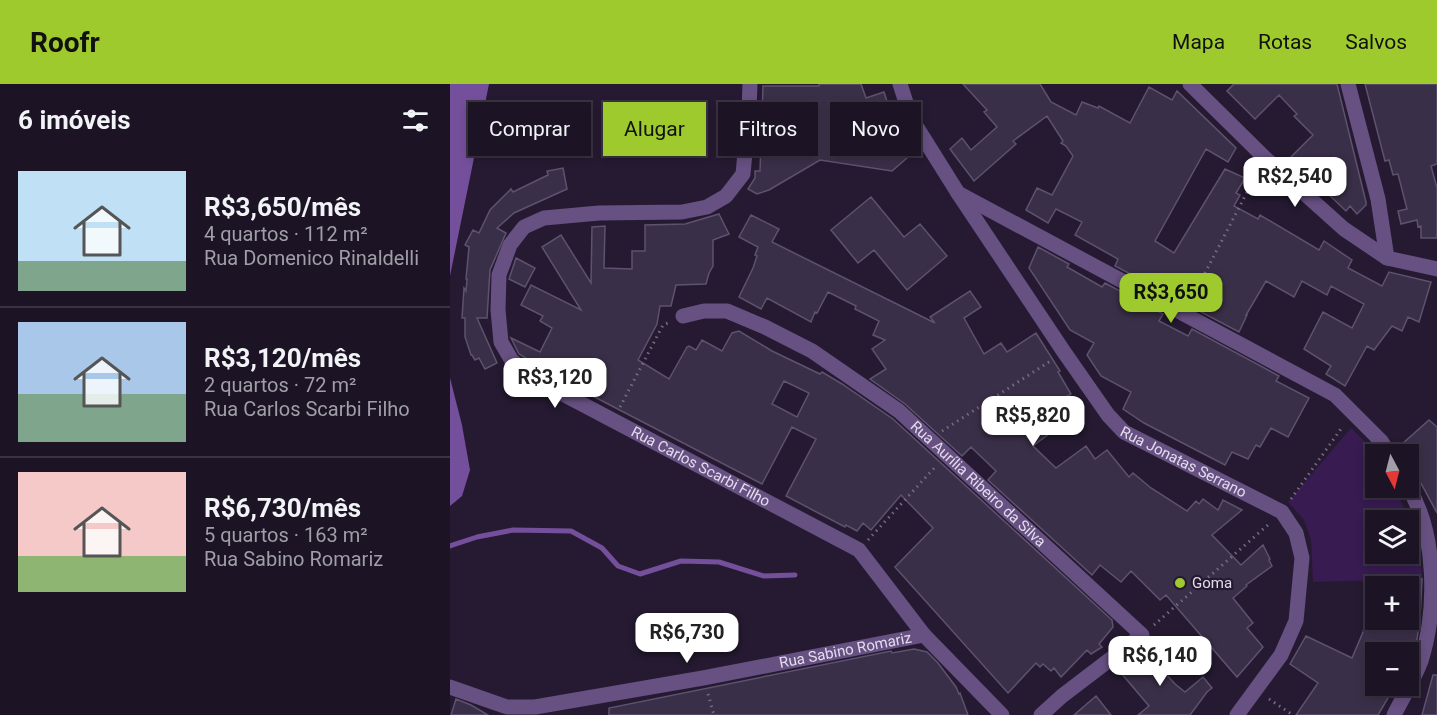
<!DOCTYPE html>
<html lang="pt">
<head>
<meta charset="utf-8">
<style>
  :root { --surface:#1c1425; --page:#251d2d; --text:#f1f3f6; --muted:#a09ea7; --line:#3a3342; --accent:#9eca2e }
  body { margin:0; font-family:Roboto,sans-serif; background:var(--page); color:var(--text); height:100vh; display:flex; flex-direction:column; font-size:22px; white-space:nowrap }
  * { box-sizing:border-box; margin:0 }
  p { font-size:20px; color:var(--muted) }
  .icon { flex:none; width:33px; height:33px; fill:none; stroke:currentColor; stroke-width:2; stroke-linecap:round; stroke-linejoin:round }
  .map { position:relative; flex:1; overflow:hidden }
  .sheet { display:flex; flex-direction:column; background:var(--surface); width:450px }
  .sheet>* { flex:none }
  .hud { position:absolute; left:18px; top:18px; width:570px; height:54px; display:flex; gap:12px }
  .needle { width:39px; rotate:173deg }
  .buttons { position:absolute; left:915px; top:360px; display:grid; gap:12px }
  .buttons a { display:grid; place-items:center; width:54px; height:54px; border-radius:0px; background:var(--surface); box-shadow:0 3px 9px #0003,0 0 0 2px var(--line); font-size:30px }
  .price { position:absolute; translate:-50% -51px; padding:0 14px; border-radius:12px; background:#fff; color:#222; font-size:20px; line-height:39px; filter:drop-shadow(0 2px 3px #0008) }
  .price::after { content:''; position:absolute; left:50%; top:36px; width:18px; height:14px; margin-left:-9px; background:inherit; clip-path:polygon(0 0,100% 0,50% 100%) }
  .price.selected { background:var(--accent); color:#111 }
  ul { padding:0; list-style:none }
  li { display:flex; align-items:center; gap:18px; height:150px; padding:0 18px }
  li+li { border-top:2px solid var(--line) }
  li span { display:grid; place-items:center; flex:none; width:168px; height:120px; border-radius:0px; color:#555 }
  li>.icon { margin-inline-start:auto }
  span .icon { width:72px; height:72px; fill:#fffc; stroke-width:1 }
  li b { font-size:26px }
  h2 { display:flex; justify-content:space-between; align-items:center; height:72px; padding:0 18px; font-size:26px }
  .tag { padding:0 21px; border-radius:0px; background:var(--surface); box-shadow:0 3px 9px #0003,0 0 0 2px var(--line); font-size:21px; line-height:54px }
  .tag.selected { background:var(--accent); color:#111 }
  header { display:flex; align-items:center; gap:36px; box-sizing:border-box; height:84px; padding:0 30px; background:var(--accent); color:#111 }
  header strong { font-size:28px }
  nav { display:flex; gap:33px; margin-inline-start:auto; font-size:21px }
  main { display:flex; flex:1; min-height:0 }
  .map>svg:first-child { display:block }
  .green { fill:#371b51; fill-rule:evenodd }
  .water { fill:#744f9b }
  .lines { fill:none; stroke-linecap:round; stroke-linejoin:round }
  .stream { stroke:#744f9b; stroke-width:5 }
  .building { fill:#3a2f48; stroke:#5e526e; stroke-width:1.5; fill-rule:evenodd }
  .path { stroke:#756c80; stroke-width:3; stroke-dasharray:1.5 4.5; stroke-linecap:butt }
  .minor { stroke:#675082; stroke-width:15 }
  .tertiary { stroke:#675082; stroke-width:15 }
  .poi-dot { fill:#9eca2e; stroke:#251a31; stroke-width:2 }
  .labels { text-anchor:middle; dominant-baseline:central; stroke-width:4.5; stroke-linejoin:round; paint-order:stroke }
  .street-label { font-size:15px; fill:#e3dcec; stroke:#251a31 }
  .poi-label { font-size:15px; fill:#e3dcec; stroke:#251a31; text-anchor:start }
</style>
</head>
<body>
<header>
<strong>Roofr</strong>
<nav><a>Mapa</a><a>Rotas</a><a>Salvos</a></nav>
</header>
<main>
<section class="sheet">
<h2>6 imóveis<svg class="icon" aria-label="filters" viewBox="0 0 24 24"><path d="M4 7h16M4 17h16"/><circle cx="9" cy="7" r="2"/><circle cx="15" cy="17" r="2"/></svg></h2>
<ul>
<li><span style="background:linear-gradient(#bfe0f5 75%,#7fa58c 0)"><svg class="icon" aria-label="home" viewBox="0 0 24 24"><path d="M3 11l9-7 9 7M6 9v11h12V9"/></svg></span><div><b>R$3,650/mês</b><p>4 quartos · 112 m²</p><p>Rua Domenico Rinaldelli</p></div></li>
<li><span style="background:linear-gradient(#a9c7e8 60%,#7fa58c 0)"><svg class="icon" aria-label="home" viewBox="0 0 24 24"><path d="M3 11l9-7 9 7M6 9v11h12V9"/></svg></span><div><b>R$3,120/mês</b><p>2 quartos · 72 m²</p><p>Rua Carlos Scarbi Filho</p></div></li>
<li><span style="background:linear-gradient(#f6c9c9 70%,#8fb573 0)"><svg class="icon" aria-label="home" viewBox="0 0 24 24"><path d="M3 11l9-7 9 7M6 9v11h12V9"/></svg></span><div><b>R$6,730/mês</b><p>5 quartos · 163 m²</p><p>Rua Sabino Romariz</p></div></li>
</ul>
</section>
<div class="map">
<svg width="987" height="631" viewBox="0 0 987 631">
  <rect width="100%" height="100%" fill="#251a31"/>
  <path class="green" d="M901 344C928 370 925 367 926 404H944C961 435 967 460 973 495L863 498 861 456 854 436 838 418ZM926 436H958V470H926Z"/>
  <path class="water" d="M0 0H39L0 192Z
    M0 294 12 341 20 386 12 412 0 422Z"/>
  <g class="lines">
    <path class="stream" d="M0 462 27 453 63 446 121 447 152 464 168 482 190 490 231 477 269 478 314 492 345 491"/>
  </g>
  <path class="building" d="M369 0H411L416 14 434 8 442 33 439 34 444 56 459 55 465 67 442 87 370 76 319 106 307 110 298 105 305 94V87H310L313 2H369Z
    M513 0H590L601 18 626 31 632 18 648 24 649 22 680 39 699 3 722 16 727 7 786 64 778 78 756 65 705 157 724 169 775 85 795 94 786 109 790 111 784 122 808 135 810 131 869 166 874 157 902 176 898 184 932 202 939 188 981 198 969 238 958 233 952 247 942 242 924 266 917 262 895 302 876 290 881 282 854 265 873 228 902 244 914 220 881 202 877 211 852 197 844 213 816 197 796 231H797L789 248 751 228 753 224 723 210 722 212 665 182 668 175 625 151 632 138 606 125 598 139 576 126 587 104 602 111 623 72 616 62 611 59 613 57 597 32 563 57 566 60 524 97 500 65 512 54 521 66 547 43 534 28 537 26Z
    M784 0H887L916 118V121L907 130 900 122 896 127 840 74 863 51 844 32 847 30 829 11 805 35 777 7Z
    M915 0H987V80L981 82 987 104V154H971V142L968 143 967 136 951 140 948 127 957 125 948 90 943 91 939 76 935 77Z
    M113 84 117 105 64 129 47 144 56 149 40 186 37 234H27L47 279 35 285 29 274 25 276 22 271H21L15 253V234H12L14 204 16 207 17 195H16L19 163 15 161 23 146 29 149 40 126 61 105 63 108 98 91 97 87Z
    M421 113 454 153 470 140 497 172 457 206 424 166 408 179 381 146Z
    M269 130 279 150 263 156V182L259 189 256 200 226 201 221 222H210L207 240 188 276 219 295 237 263 239 262 246 266 252 256 272 267 282 249 289 247 322 267 370 290 372 288 392 300 443 335 662 536 663 543 649 560 652 563 641 570 637 566 611 593 604 584 601 587 593 580 590 583 586 579 558 609 445 483 483 444 451 411 421 446 413 439 407 447 396 441 395 443 336 412 366 355 342 343 312 400 108 294 69 270 61 254 90 268 102 244 90 237 93 232 71 221 81 201 131 226 92 163 111 151 141 199 142 143 155 142 154 184 182 185V167H195V141L235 140ZM334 297 359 309 347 333 322 320Z
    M301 131 329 145 322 158 485 239 480 233 520 207 531 223 514 234 534 270 551 259 557 268 586 249 610 287 608 288 621 310 605 319 608 323 602 327 612 340 583 362 606 384 636 362 645 375 657 366 679 393 683 389 701 404 737 427 746 417 749 420 753 415 768 426 773 416 792 426 762 451 791 481 813 461 820 475 819 476 822 482 796 501 797 502 783 514 803 539 797 544 813 563 787 593 716 511 710 516 681 487 671 498 650 481 642 491 538 396 546 387 521 363 512 372 455 320 420 295 436 285 422 265 435 256 423 251 429 237 405 225 406 222 378 208 367 229 365 228 361 238 317 214 311 225 289 213 303 184 307 172 305 171 308 163 289 153Z
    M588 163 619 180 617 183 652 203 655 199 713 230 709 237 738 252 742 245 829 292 826 297 859 314 838 353 821 344 810 363 806 361 798 375 782 368 775 381 694 339 673 325 681 308 651 292 637 271 644 259 620 246 579 184Z
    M66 174 85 184 75 203 59 195Z
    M979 336 987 343V429L958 375V370H956L951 361Z
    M958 494 972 495 970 534 967 555 962 566 945 560 941 568H926V607L938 614 928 631H846L868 599 840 580 856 552 902 574 913 548 916 536H958Z
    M692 563 725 600 735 608 753 593 762 604 757 608 740 631H688L699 622 666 583Z
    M464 565 477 568 488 579 506 603 509 610 510 609 518 631H159V624L441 567 442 569Z
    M983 591H987V631H972Z
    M646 612 661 631H624Z
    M6 615 21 621 38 631H1Z"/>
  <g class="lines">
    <path class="path" d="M741 216 807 89
      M170 323 213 241 218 239
      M492 347 602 276
      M841 415 893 342
      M418 456 487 381
      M704 541 819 440
      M258 610 264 631
      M819 615 843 631"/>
    <g class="minor">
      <path id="s1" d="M300 0 299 26 293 90 276 112 257 123 232 128 149 129 94 134 74 143 60 161 49 191 48 226 51 258 62 277 96 301 409 466 474 551 552 631"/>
      <path d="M898 0 928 115 937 174"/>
      <path d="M508 109 885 311 931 357 939 370"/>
      <path id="s2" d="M233 232 254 227H277L315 243 362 267 449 327 692 551 612 612 591 631"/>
      <path id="s3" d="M0 603 57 623H85L253 594 474 551"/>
      <path d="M944 631C953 613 964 596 971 577 987 526 987 450 958 403"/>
    </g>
    <g class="tertiary">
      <path id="s4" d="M450 0 461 34 508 109 614 268 658 331 674 348 832 428 846 449 852 474 846 537 831 571 787 631"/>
      <path d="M740 0 815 74 894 145 937 174 987 185"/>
    </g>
  </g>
  <circle class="poi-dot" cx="730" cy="499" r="6"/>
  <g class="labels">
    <g class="street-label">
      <text stroke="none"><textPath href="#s4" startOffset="482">Rua Jonatas Serrano</textPath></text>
      <text stroke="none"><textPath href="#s1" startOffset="686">Rua Carlos Scarbi Filho</textPath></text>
      <text stroke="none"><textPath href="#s2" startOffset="352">Rua Aurília Ribeiro da Silva</textPath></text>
      <text stroke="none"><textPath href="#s3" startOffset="404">Rua Sabino Romariz</textPath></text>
    </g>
    <g class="poi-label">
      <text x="742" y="499">Goma</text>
    </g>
  </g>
</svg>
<div class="buttons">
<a><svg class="needle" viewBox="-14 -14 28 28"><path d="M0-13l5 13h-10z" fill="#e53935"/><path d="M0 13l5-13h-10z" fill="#a09ea7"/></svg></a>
<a><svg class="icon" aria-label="layers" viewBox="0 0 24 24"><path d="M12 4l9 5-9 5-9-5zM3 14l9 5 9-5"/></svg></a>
<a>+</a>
<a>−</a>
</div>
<b class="price" style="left:845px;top:124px">R$2,540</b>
<b class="price selected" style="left:721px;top:240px">R$3,650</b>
<b class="price" style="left:105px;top:325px">R$3,120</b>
<b class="price" style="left:583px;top:363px">R$5,820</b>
<b class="price" style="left:237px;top:580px">R$6,730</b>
<b class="price" style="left:710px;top:603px">R$6,140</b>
<div class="hud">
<a class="tag">Comprar</a>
<a class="tag selected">Alugar</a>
<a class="tag">Filtros</a>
<a class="tag">Novo</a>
</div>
</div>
</main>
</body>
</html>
